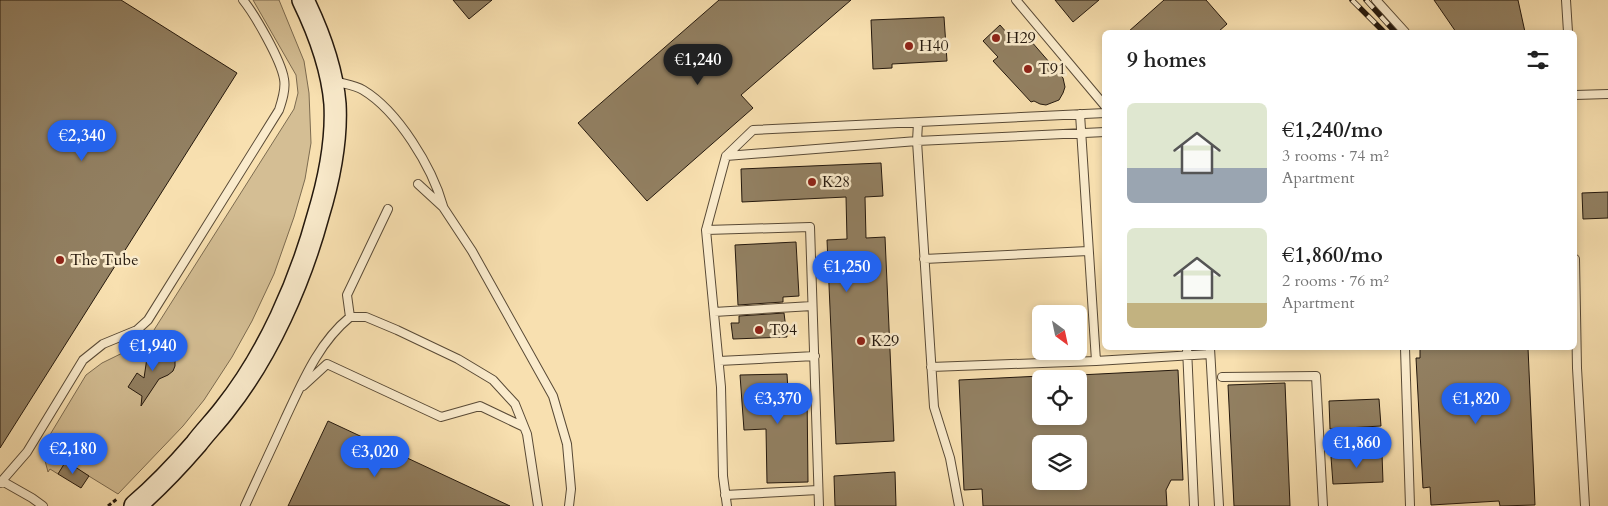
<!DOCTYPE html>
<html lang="en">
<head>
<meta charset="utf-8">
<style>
  :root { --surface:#fff; --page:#f2f2f2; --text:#222; --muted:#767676; --accent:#2563eb }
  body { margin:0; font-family:Cardo,serif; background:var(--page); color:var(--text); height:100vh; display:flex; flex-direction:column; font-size:19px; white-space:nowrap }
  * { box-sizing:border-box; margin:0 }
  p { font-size:16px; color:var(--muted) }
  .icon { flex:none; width:28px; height:28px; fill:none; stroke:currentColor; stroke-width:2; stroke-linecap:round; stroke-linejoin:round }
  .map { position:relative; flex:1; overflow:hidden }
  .details { position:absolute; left:1102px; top:30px; width:475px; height:320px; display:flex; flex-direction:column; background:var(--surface); border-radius:8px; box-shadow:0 2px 8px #0003 }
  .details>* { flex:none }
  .needle { width:32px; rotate:147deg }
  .fabs { position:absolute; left:1032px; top:305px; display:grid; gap:10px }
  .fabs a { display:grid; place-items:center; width:55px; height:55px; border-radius:8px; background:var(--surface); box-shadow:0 2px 8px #0003; font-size:25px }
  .price { position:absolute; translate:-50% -42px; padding:0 11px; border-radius:18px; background:var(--accent); color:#fff; font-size:16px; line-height:32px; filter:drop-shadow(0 1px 2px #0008) }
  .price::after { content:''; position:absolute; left:50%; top:30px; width:15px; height:11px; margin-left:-8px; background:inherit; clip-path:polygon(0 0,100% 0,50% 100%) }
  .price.on { background:#222; color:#fff }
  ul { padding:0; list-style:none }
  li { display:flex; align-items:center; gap:15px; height:125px; padding:0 25px }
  li span { display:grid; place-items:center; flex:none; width:140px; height:100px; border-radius:8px; color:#555 }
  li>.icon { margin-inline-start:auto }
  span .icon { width:60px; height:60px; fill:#fffc; stroke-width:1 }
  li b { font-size:21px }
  h2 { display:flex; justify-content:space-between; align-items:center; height:60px; padding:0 25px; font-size:21px }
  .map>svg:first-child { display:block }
  .green { fill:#d4be94; stroke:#7c6b50 }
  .building { fill:#928062; stroke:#24180d; fill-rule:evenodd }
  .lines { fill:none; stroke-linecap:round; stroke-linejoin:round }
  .service-casing { stroke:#594a36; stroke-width:10 }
  .secondary-casing { stroke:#24180d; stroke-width:24 }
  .path { stroke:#24180d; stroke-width:3; stroke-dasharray:4 2.5; stroke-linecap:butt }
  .service { stroke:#faebcc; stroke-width:8 }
  .secondary { stroke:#faebcc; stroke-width:21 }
  .rail-casing { stroke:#24180d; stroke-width:5.5 }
  .rail { stroke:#faebcc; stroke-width:4; stroke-dasharray:11; stroke-linecap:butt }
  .poi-dot { fill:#8f2418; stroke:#faebcc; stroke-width:2 }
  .labels { text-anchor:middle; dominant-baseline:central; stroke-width:5; stroke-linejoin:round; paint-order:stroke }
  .poi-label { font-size:16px; fill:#24180d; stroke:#faebcc; text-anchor:start }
</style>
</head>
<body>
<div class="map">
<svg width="1608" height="506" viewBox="0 0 1608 506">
  <rect width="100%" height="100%" fill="#f8e0b0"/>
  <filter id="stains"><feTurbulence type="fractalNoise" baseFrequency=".004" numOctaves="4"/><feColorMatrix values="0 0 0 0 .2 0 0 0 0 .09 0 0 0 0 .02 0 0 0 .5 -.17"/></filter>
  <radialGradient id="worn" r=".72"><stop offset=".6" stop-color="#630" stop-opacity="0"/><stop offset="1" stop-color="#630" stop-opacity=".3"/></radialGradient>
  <path class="green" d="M253 0H279L304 61 309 93 311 143 305 179 294 217 274 274 252 321 232 357 204 400 183 426 118 494 66 462 58 474 50 469 48 472 43 453 48 438 86 375 102 363 147 341 294 109 298 93 296 75Z"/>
  <path class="building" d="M0 0H121L237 73 0 448Z
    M453 0H492L469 19Z
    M719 0H851L741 95 753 108 647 201 578 123Z
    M1055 0H1099L1073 22Z
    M1164 0H1206L1227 24 1218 32H1128Z
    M1434 0H1518L1525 32H1456Z
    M944 17 947 61 892 64V68L873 69 871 20Z
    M1000 25 1015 42 1024 33 1063 78 1065 87 1063 93 1059 100 1046 105 1040 104 1034 101 1031 102 993 61 998 57 983 41Z
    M881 163 883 196 865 197 866 238 885 237 894 441 836 444 827 240 847 239 846 197 742 202 741 169Z
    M1608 192V218L1583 219 1582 193Z
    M796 242 799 296 783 297V302L738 305 735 245Z
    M784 313 787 337 733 339 731 323H739V316Z
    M1420 348H1528L1535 505 1500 506 1499 501 1431 505 1430 487 1423 488 1416 358H1420Z
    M158 349H164L169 351 175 360V366L173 371 168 375 159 379 141 406 142 396 128 387 137 373 144 378 147 358 149 354Z
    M1178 370 1183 480H1171L1166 490 1167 506H983L982 489 964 490 959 380 1041 376V416H1079V375ZM1041 444H1079V481H1041Z
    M787 374 788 391H807L808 482 767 483 766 429 744 430 740 375Z
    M1285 383 1290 506H1234L1228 385Z
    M1379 399 1381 426 1330 429 1329 401Z
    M328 421 510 506H288Z
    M1382 454 1383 482 1333 484 1331 457Z
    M66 461 89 476 81 488 58 474Z
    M895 472 896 506H835L834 476Z"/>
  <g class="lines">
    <g class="service-casing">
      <path id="service" d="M1016 0 1105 106
        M1376 0 1405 32
        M1566 0 1568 32
        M334 81C344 84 355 85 363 90 398 111 432 167 443 206
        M1575 95 1608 94
        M1080 114 1096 361
        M918 123 917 141 934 407 950 458 959 506
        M726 156 917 141 1105 132
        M418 184 443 207 472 251 553 396 567 444 571 489 569 506
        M706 230 721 387 723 476 727 506
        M924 259 1088 251
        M1575 259 1577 368 1585 506
        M714 312 812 306
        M350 317 347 295 388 209
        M1187 348 1194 506
        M1210 348 1219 506
        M1405 348 1410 506
        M719 361 815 356
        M931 367 1096 361 1210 354
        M1222 377 1316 376 1323 506
        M303 386 327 364 441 417 480 406 524 427
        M2 481 32 498 43 506
        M0 483 27 452 83 360 103 344 137 330 148 320 279 110C282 101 286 89 284 79 281 60 255 15 243 0
        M725 495 818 490
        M245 506C258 477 272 448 285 419 302 383 318 343 350 317H366L397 330 458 359 493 380 515 404 527 434 538 506
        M819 506 810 227 706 230 726 156 753 130 1105 113"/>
    </g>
    <g class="secondary-casing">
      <path id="secondary" d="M135 506C157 487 177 466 196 444 205 432 216 421 225 409 268 355 300 282 318 216 329 180 337 142 335 104 332 67 319 33 303 0"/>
    </g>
    <path class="path" d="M108 506 117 499"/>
    <use href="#service" class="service"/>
    <use href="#secondary" class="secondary"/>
    <g class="rail-casing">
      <path id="rail" d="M1352 0 1384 32
        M1366 0 1395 32"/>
    </g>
    <use href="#rail" class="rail"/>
  </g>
  <g class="poi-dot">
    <circle cx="996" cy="38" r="5"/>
    <circle cx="909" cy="46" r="5"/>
    <circle cx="1028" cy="69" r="5"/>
    <circle cx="812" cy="182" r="5"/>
    <circle cx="60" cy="260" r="5"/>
    <circle cx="759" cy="330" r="5"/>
    <circle cx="861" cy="341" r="5"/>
  </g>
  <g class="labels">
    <g class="poi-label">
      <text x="1006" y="38">H29</text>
      <text x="919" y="46">H40</text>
      <text x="1038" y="69">T91</text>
      <text x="822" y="182">K28</text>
      <text x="70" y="260">The Tube</text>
      <text x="769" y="330">T94</text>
      <text x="871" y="341">K29</text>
    </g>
  </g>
  <rect width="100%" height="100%" filter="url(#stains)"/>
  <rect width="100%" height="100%" fill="url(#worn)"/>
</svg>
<div class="fabs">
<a><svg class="needle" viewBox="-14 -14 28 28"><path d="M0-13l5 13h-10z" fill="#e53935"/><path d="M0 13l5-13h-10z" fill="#767676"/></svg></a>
<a><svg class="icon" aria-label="locate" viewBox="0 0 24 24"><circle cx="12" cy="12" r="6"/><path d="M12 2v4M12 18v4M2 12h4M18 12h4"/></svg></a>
<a><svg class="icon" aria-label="layers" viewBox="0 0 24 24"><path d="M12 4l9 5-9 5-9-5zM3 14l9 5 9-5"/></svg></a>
</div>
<b class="price on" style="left:698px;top:86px">€1,240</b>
<b class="price" style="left:82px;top:162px">€2,340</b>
<b class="price" style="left:847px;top:293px">€1,250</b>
<b class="price" style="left:153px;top:372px">€1,940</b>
<b class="price" style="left:778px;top:425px">€3,370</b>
<b class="price" style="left:1476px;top:425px">€1,820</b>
<b class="price" style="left:1357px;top:469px">€1,860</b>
<b class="price" style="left:73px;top:475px">€2,180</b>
<b class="price" style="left:375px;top:478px">€3,020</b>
<section class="details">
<h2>9 homes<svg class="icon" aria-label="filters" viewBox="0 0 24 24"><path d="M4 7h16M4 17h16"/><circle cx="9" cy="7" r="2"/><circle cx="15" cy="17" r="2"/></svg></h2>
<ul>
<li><span style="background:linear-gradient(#dfe7d0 65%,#9aa5b1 0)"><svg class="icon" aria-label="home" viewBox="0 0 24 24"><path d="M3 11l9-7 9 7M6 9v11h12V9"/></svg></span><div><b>€1,240/mo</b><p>3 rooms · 74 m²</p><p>Apartment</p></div></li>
<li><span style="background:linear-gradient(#dfe7d0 75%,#c2b280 0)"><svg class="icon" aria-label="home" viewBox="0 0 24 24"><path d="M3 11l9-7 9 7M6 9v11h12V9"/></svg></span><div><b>€1,860/mo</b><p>2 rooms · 76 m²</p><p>Apartment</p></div></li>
</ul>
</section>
</div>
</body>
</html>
